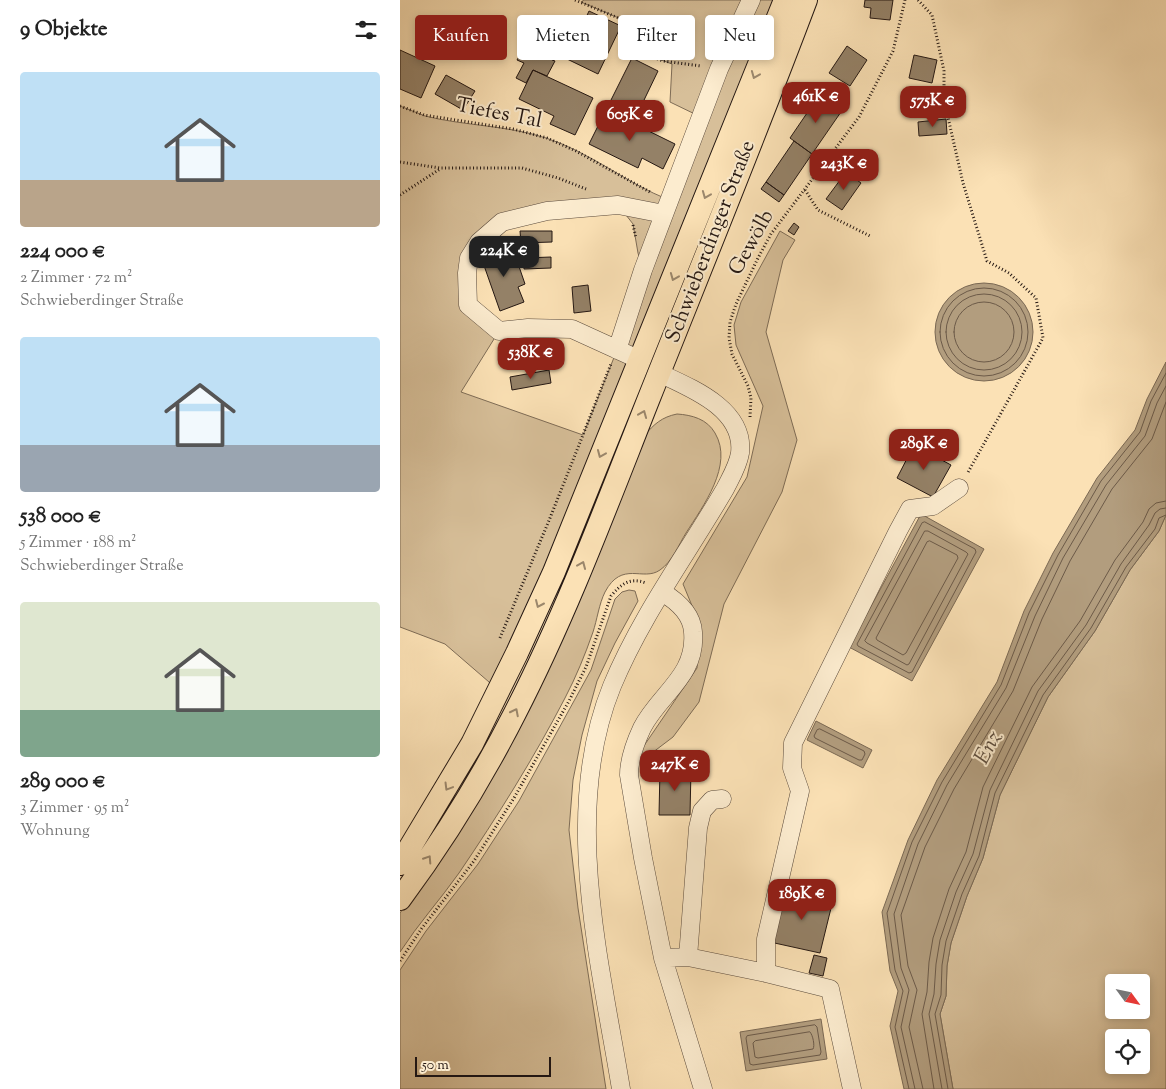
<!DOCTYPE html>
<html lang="de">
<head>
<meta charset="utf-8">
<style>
  :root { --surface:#fff; --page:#f2f2f2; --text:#222; --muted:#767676; --accent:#8f2418 }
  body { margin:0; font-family:"Sorts Mill Goudy",serif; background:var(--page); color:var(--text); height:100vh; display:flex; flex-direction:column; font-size:19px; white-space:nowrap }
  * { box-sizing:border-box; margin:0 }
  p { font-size:16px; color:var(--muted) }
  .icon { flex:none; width:28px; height:28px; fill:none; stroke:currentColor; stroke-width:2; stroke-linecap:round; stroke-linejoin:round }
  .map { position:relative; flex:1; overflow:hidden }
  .side { display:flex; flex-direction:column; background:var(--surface); width:400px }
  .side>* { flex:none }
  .hud { position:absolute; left:15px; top:15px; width:475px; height:45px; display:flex; gap:10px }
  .needle { width:32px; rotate:123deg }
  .controls { position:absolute; left:705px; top:974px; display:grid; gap:10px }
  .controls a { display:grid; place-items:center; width:45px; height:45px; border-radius:5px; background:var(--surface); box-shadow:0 2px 8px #0003; font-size:25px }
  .scale { position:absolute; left:15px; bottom:12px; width:136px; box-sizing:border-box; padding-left:5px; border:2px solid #251813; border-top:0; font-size:14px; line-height:18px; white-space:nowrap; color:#251813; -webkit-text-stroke:4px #fceccf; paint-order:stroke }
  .price { position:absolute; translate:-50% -42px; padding:0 11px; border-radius:10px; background:var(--accent); color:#fff; font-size:16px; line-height:32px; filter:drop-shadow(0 1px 2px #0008) }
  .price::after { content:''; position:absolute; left:50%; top:30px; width:15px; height:11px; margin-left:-8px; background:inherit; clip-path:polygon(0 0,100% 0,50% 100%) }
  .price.selected { background:#222; color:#fff }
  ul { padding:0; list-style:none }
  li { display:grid; align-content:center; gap:10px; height:265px; padding:0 20px }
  li span { display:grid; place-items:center; height:155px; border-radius:5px; color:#555 }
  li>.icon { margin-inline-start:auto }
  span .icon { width:90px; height:90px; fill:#fffc; stroke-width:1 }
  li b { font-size:21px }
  h2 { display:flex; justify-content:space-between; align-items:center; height:60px; padding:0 20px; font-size:21px }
  .pill { padding:0 18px; border-radius:5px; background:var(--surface); box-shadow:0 2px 8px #0003; font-size:18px; line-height:45px }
  .pill.selected { background:var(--accent); color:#fff }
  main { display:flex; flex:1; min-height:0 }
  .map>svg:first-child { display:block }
  .green { fill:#d7bf99; stroke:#7e6c56; fill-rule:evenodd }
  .water { fill:#b29d7e; stroke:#7a6853 }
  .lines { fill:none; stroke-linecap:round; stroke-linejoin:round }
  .shore { stroke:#6c5a48; stroke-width:1 }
  .building { fill:#948167; stroke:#251813 }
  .minor-casing { stroke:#5a4a3c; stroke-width:19 }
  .major-casing { stroke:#251813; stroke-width:24 }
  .path { stroke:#251813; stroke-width:3; stroke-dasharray:1 2.5; stroke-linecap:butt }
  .minor { stroke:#fceccf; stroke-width:18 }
  .major { stroke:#fbe1b5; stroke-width:22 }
  .oneway { stroke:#9b876c }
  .labels { text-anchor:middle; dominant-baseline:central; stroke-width:4; stroke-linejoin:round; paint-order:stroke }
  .street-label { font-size:21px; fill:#251813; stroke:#fceccf }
  .water-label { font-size:22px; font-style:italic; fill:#5d4d3e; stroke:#fceccf }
</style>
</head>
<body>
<main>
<section class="side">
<h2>9 Objekte<svg class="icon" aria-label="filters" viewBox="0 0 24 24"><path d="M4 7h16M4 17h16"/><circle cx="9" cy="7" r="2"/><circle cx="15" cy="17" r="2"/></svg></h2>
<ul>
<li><span style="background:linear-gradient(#bfe0f5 70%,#b9a48a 0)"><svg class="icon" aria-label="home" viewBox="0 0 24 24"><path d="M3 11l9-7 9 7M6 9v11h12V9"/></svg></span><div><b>224 000 €</b><p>2 Zimmer · 72 m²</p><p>Schwieberdinger Straße</p></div></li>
<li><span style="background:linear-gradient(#bfe0f5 70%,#9aa5b1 0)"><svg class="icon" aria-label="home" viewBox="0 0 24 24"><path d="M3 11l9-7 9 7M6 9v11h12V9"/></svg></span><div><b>538 000 €</b><p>5 Zimmer · 188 m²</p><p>Schwieberdinger Straße</p></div></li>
<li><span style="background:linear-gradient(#dfe7d0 70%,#7fa58c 0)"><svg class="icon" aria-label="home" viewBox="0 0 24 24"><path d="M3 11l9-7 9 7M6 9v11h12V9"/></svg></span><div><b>289 000 €</b><p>3 Zimmer · 95 m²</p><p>Wohnung</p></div></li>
</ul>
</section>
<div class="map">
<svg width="766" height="1089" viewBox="0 0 766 1089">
  <rect width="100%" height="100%" fill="#fbe1b5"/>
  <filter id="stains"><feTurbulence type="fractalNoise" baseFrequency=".004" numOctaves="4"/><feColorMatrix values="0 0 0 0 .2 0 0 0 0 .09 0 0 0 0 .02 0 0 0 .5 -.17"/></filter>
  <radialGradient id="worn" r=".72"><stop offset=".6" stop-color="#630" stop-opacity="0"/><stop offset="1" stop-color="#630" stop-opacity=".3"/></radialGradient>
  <path class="green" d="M184 0H385L98 693 89 682 45 644 0 627V106C8 109 17 113 25 116 65 126 106 125 146 138 190 152 226 183 269 200L301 117 270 102 272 64 227 47 230 27 228 22 181 2ZM219 206 233 224 238 253 243 270 217 350 183 435 61 392 99 331 68 305 79 242 147 211Z
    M380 231 395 240 383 260 366 332 397 440 382 492 324 604 299 702 273 737 244 759 237 756 297 668 300 625 283 584 347 477 363 406 336 345 334 325 341 302Z
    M277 414C292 415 307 419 315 433 334 465 303 506 286 533 279 544 272 562 260 570 243 582 222 560 205 592 199 604 197 620 193 632 185 655 176 677 165 698 134 758 97 817 59 873 40 900 18 924 0 952V913L26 877 244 436C254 424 262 417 277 414Z
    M766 515V1089H553L540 1014 546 996 547 966 551 943 567 896 583 858 600 795 648 697 695 631 730 570 759 531ZM714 982H741V1010H714ZM714 1038H741V1065H714Z
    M229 590 235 591 238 601 215 643 197 681 182 735 173 780 169 830 178 908 206 1089H0V970L26 931 78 864 119 801 191 670 215 599 222 592Z"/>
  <path class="water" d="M535 332a49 49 0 1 1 98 0a49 49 0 1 1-98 0Z
    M766 362V515L759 531 730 570 695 631 648 697 600 795 583 858 567 896 551 943 547 966 546 996 540 1014 553 1089H504L490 1026 498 991 490 971 482 912 508 840 537 780 597 682 624 611 653 553 697 478 735 430 747 399Z
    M521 514 584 549 512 681 449 647Z
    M416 721 472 750 463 768 407 740Z
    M421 1019 427 1059 346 1071 340 1032Z"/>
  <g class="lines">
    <path class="shore" d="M540 332a44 44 0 1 1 88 0a44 44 0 1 1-88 0Z
      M546 332a38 38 0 1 1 76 0a38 38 0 1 1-76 0Z
      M554 332a30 30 0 1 1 60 0a30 30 0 1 1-60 0Z
      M525 522 575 549 576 552 512 672 509 673 458 646 457 644 522 523Z
      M525 531H528L566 552 568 554 509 664 507 665 467 643 465 641Z
      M530 541 557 555 558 558 506 653 503 655 477 640 476 638 527 542Z
      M420 729 464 751 465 754 462 760H459L415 738 414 736 417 730Z
      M415 1025 417 1027 421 1052 420 1055 353 1065 350 1064 346 1038 347 1036Z
      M410 1032C413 1035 415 1046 413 1049L358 1058 355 1057 353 1043 355 1041Z
      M509 1089 495 1027 503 991 495 970 487 913 512 842 542 782 601 685 629 613 658 555 701 481 740 432 751 401 766 373
      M515 1089 501 1027 509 990 501 968 494 914 518 844 547 785 606 688 635 616 663 558 706 485 745 436 757 403 766 386
      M523 1089 509 1027 517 990 508 966 501 915 525 847 554 789 613 691 642 619 670 561 712 489 752 439 766 402
      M534 1089 522 1014 527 992 529 962 533 938 549 889 566 852 583 787 632 687 680 621 715 560 743 522 749 509 756 503 766 501
      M542 1089 529 1014 534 994 536 964 540 940 556 892 573 854 590 790 638 691 686 625 721 564 749 525 755 513 760 509 766 508
      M548 1089 535 1014 541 995 542 965 546 941 562 894 579 856 595 793 643 695 691 628 726 567 755 529 759 518 766 515"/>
  </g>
  <path class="building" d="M465 0H493L490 20 470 18 471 8 464 7Z
    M189 11 221 26 198 74 167 59Z
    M137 36 158 46 152 60 155 61 147 76 133 70 126 83 116 78 124 63 117 60 120 55 126 58Z
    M447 46 467 60 450 86 429 73Z
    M0 50 35 66 21 98 0 89Z
    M514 55 537 60 532 83 509 78Z
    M232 58 258 71 233 123 206 110Z
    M133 70 193 98 175 135 150 124 154 116 119 99Z
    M46 75 75 91 63 110 35 94Z
    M420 94 443 109 412 154 390 138Z
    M206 110 275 144 263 169 242 158 238 168 189 144Z
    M546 119 547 134 519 136 518 122Z
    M394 141 412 154 384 195 366 182Z
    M446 172 461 183 442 210 426 199Z
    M366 182 384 195 379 202 361 189Z
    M394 223 399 227 394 235 388 231Z
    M120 231H152V242L121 243Z
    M105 249 107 255 114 252 125 284 118 287 124 302 100 311 81 257Z
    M151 257V268L124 269V258Z
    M188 285 191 311 174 313 172 287Z
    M149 370 151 383 112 390 110 377Z
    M514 445 551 465 533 497 497 478Z
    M260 769H291L290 815H259Z
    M385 888 433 900 420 953 370 942Z
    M414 955 427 958 423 976 409 973Z"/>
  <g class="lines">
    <g class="minor-casing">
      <path id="minor" d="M217 350 243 270 319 69 351 0
        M240 360 172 329 128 328 99 331 68 305 67 273 69 258 79 242 102 222 147 211 218 205 264 214
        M262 592C277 601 292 614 293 632 297 676 259 694 242 728 235 743 229 759 229 775L243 858 263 958 303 1089
        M288 957 298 828 302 811 312 800 322 799
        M263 958 288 957 366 973 430 989 452 1089
        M366 973V939L400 791 392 768 393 743 498 531 510 509 533 506 559 488
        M221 1089C200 961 161 811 212 686 241 616 287 554 325 489 331 477 338 466 340 453 345 409 291 388 259 373"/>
    </g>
    <g class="major-casing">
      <path id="major" d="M0 864 72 744 117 653 154 572 385 0
        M0 899C43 841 82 778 115 713 167 612 207 504 249 398 302 265 356 133 406 0"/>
    </g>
    <path class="path" d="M175 0 228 22 230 27 227 47 263 61 301 66
      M518 0 532 15 544 71V100L563 183 587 261 609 273 636 298 643 338 567 474
      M0 106 24 115 113 129 147 138 176 151 250 192
      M0 162 40 168H122L158 178 186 189
      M405 190 418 210 470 236
      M0 195 40 169
      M233 225 236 238
      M350 417 351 398 348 386 332 354 329 338 330 322 336 304 358 258 371 234 459 117 493 51 505 0
      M100 638 150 518 211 364
      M0 961 22 928 74 861 114 798 169 701 186 667 211 596C221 584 230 577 246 583"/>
    <use href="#minor" class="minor"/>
    <use href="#major" class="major"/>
  </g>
  <defs><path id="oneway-chevron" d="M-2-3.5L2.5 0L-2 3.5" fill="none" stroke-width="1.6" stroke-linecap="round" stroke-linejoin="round" transform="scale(1.25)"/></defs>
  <g class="oneway">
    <use href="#oneway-chevron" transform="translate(355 75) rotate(112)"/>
    <use href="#oneway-chevron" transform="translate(306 195) rotate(112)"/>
    <use href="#oneway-chevron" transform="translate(274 277) rotate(112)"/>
    <use href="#oneway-chevron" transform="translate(243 414) rotate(-68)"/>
    <use href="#oneway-chevron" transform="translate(201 454) rotate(113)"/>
    <use href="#oneway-chevron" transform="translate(182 565) rotate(-67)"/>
    <use href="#oneway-chevron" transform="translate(139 604) rotate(114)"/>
    <use href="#oneway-chevron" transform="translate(115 712) rotate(-63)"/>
    <use href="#oneway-chevron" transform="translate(48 787) rotate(121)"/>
    <use href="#oneway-chevron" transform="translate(28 859) rotate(-57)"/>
  </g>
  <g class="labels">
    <g class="street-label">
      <text transform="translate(99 114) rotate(11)">Tiefes Tal</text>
      <text transform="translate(311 242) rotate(-69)">Schwieberdinger Straße</text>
      <text transform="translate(352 243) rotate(-61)">Gewölb</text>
    </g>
    <g class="water-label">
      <text transform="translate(589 748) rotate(-63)">Enz</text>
    </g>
  </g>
  <rect width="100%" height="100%" filter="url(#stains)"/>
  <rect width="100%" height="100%" fill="url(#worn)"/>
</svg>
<div class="controls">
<a><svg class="needle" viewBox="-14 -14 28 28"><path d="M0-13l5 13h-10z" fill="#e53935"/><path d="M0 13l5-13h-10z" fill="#767676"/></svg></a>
<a><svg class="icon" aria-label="locate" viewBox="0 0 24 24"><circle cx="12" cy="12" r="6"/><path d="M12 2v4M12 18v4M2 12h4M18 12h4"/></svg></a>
</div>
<div class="scale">50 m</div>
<b class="price" style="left:416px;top:124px">461K €</b>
<b class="price" style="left:533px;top:128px">575K €</b>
<b class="price" style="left:230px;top:142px">605K €</b>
<b class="price" style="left:444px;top:191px">243K €</b>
<b class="price selected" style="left:104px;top:278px">224K €</b>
<b class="price" style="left:131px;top:380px">538K €</b>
<b class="price" style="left:524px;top:471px">289K €</b>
<b class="price" style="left:275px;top:792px">247K €</b>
<b class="price" style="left:402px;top:921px">189K €</b>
<div class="hud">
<a class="pill selected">Kaufen</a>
<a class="pill">Mieten</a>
<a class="pill">Filter</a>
<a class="pill">Neu</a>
</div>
</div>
</main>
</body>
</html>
